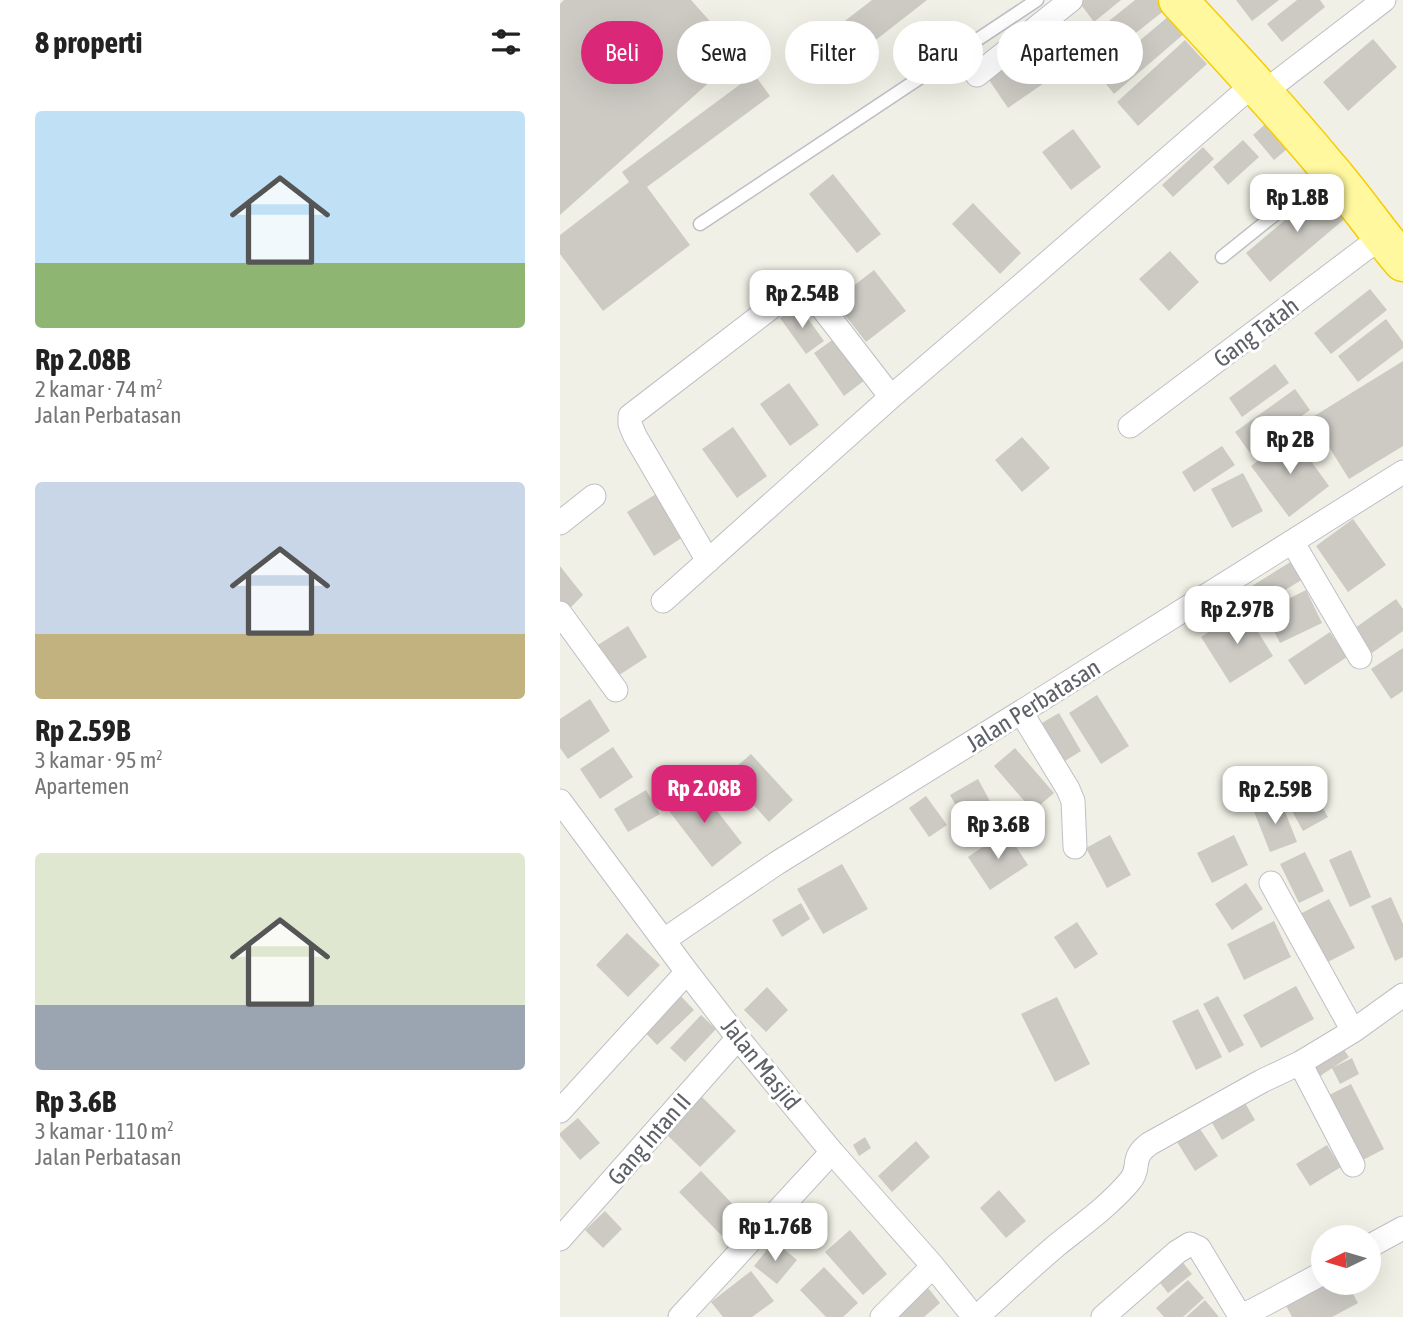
<!DOCTYPE html>
<html lang="id">
<head>
<meta charset="utf-8">
<style>
  :root { --surface:#fff; --page:#f6f6f6; --text:#222; --muted:#767676; --accent:#db2777 }
  body { margin:0; font-family:"Asap Condensed",sans-serif; background:var(--page); color:var(--text); height:100vh; display:flex; flex-direction:column; font-size:26px; white-space:nowrap }
  * { box-sizing:border-box; margin:0 }
  p { font-size:23px; color:var(--muted) }
  .icon { flex:none; width:38px; height:38px; fill:none; stroke:currentColor; stroke-width:2; stroke-linecap:round; stroke-linejoin:round }
  .map { position:relative; flex:1; overflow:hidden }
  .panel { display:flex; flex-direction:column; background:var(--surface); width:560px }
  .panel>* { flex:none }
  .guide { position:absolute; left:21px; top:21px; width:665px; height:63px; display:flex; gap:14px }
  .needle { width:46px; rotate:265deg }
  .buttons { position:absolute; left:751px; top:1225px; display:grid; gap:14px }
  .buttons a { display:grid; place-items:center; width:70px; height:70px; border-radius:50%; background:var(--surface); box-shadow:0 7px 28px #0002; font-size:35px }
  .price { position:absolute; translate:-50% -60px; padding:0 16px; border-radius:14px; background:#fff; color:#222; font-size:23px; line-height:46px; filter:drop-shadow(0 2px 4px #0008) }
  .price::after { content:''; position:absolute; left:50%; top:42px; width:21px; height:16px; margin-left:-10px; background:inherit; clip-path:polygon(0 0,100% 0,50% 100%) }
  .price.current { background:var(--accent); color:#fff }
  ul { padding:0; list-style:none }
  li { display:grid; align-content:center; gap:14px; height:371px; padding:0 35px }
  li span { display:grid; place-items:center; height:217px; border-radius:7px; color:#555 }
  li>.icon { margin-inline-start:auto }
  span .icon { width:126px; height:126px; fill:#fffc; stroke-width:1 }
  li b { font-size:30px }
  h2 { display:flex; justify-content:space-between; align-items:center; height:84px; padding:0 35px; font-size:30px }
  .chip { padding:0 24px; border-radius:32px; background:var(--surface); box-shadow:0 7px 28px #0002; font-size:24px; line-height:63px }
  .chip.current { background:var(--accent); color:#fff }
  main { display:flex; flex:1; min-height:0 }
  .map>svg:first-child { display:block }
  .building { fill:#cccac3 }
  .lines { fill:none; stroke-linecap:round; stroke-linejoin:round }
  .service-casing { stroke:#bebfc6; stroke-width:15 }
  .minor-casing { stroke:#bebfc6; stroke-width:25 }
  .trunk-casing { stroke:#f7cc00; stroke-width:41 }
  .service { stroke:#fff; stroke-width:12 }
  .minor { stroke:#fff; stroke-width:23 }
  .trunk { stroke:#fff89e; stroke-width:38 }
  .labels { text-anchor:middle; dominant-baseline:central; stroke-width:6; stroke-linejoin:round; paint-order:stroke }
  .street-label { font-size:24px; fill:#5e6168; stroke:#fff }
</style>
</head>
<body>
<main>
<section class="panel">
<h2>8 properti<svg class="icon" aria-label="filters" viewBox="0 0 24 24"><path d="M4 7h16M4 17h16"/><circle cx="9" cy="7" r="2"/><circle cx="15" cy="17" r="2"/></svg></h2>
<ul>
<li><span style="background:linear-gradient(#bfe0f5 70%,#8fb573 0)"><svg class="icon" aria-label="home" viewBox="0 0 24 24"><path d="M3 11l9-7 9 7M6 9v11h12V9"/></svg></span><div><b>Rp 2.08B</b><p>2 kamar · 74 m²</p><p>Jalan Perbatasan</p></div></li>
<li><span style="background:linear-gradient(#c9d6e8 70%,#c2b280 0)"><svg class="icon" aria-label="home" viewBox="0 0 24 24"><path d="M3 11l9-7 9 7M6 9v11h12V9"/></svg></span><div><b>Rp 2.59B</b><p>3 kamar · 95 m²</p><p>Apartemen</p></div></li>
<li><span style="background:linear-gradient(#dfe7d0 70%,#9aa5b1 0)"><svg class="icon" aria-label="home" viewBox="0 0 24 24"><path d="M3 11l9-7 9 7M6 9v11h12V9"/></svg></span><div><b>Rp 3.6B</b><p>3 kamar · 110 m²</p><p>Jalan Perbatasan</p></div></li>
</ul>
</section>
<div class="map">
<svg width="843" height="1317" viewBox="0 0 843 1317">
  <rect width="100%" height="100%" fill="#f1f0e6"/>
  <path class="building" d="M4 0H131L180 55 0 215V4Z
    M312 0H367L285 64 264 37Z
    M522 0H561L534 22 519 2Z
    M575 0H597L605 10 540 61 524 41Z
    M676 0H719L692 21Z
    M737 0H760L765 7 722 42 707 24Z
    M610 15 625 33 554 94 539 75Z
    M503 23 524 49 494 73 473 48Z
    M813 39 837 67 788 111 763 82Z
    M625 40 647 64 578 126 557 102Z
    M465 50 487 81 448 108 427 77Z
    M194 74 210 96 87 187 130 245 43 311 0 254V235L69 182 62 172Z
    M711 119 733 144 714 160 693 135Z
    M513 129 541 167 511 190 482 152Z
    M683 140 699 157 668 185 653 167Z
    M643 147 654 159 613 197 602 185Z
    M273 174 321 234 297 253 249 194Z
    M764 187 788 216 710 282 686 253Z
    M413 203 461 253 440 274 392 224Z
    M610 251 639 282 609 311 579 279Z
    M314 270 346 311 306 342 274 301Z
    M810 289 827 310 771 354 754 333Z
    M238 305 264 341 246 354 220 318Z
    M826 319 843 342V348L798 382 778 356Z
    M275 338 305 380 284 396 254 353Z
    M843 361V446L789 479 751 418Z
    M715 364 729 383 682 417 669 398Z
    M229 383 259 425 230 446 200 404Z
    M735 389 750 410 690 453 675 432Z
    M173 427 207 476 177 498 142 449Z
    M732 435 769 486 729 517 691 466Z
    M462 437 490 468 462 492 435 460Z
    M662 446 675 465 634 492 622 472Z
    M683 473 703 511 672 528 651 489Z
    M96 494 123 537 94 556 67 512Z
    M793 519 826 565 788 592 756 546Z
    M732 561 743 579 694 609 684 591Z
    M0 566 23 595 7 611 0 601Z
    M746 590 762 623 720 643 704 611Z
    M836 599 843 609V631L812 653 795 628Z
    M684 609 713 656 670 683 641 637Z
    M68 626 87 657 53 679 33 648Z
    M770 632 787 657 745 685 728 660Z
    M843 648V691L831 699 811 669Z
    M537 695 569 746 541 764 509 713Z
    M30 699 50 731 8 759 0 748V719Z
    M499 713 521 751 505 761 482 723Z
    M53 747 73 777 40 799 20 769Z
    M455 748 494 793 473 811 434 766Z
    M191 754 233 800 209 822 167 775Z
    M418 779 439 818 412 834 390 795Z
    M747 780 768 817 743 831 722 793Z
    M136 784 182 843 152 867 106 807Z
    M86 790 100 814 68 832 54 809Z
    M366 796 387 825 369 837 349 808Z
    M720 799 737 842 710 852 693 809Z
    M446 831 468 865 430 890 408 857Z
    M550 835 571 875 547 888 526 848Z
    M674 835 688 865 652 883 637 853Z
    M791 850 811 897 790 907 769 860Z
    M745 852 764 891 739 903 720 864Z
    M282 864 308 909 263 934 237 889Z
    M686 883 703 909 672 930 655 904Z
    M831 897 843 924V957L835 961 811 906Z
    M769 899 795 948 766 963 740 914Z
    M241 903 250 919 222 937 212 920Z
    M714 921 731 957 684 980 667 944Z
    M517 922 538 954 515 969 494 937Z
    M67 933 100 965 68 997 36 965Z
    M736 986 754 1019 701 1048 683 1015Z
    M207 987 228 1010 206 1032 184 1010Z
    M117 992 134 1010 97 1045 80 1027Z
    M658 996 684 1045 669 1053 643 1004Z
    M497 997 530 1064 495 1082 461 1014Z
    M638 1009 662 1057 636 1070 612 1021Z
    M141 1015 156 1029 125 1062 110 1048Z
    M778 1041 789 1057 757 1078 747 1062Z
    M792 1058 799 1074 780 1084 772 1068Z
    M791 1084 824 1149 801 1161 767 1096Z
    M139 1094 176 1131 140 1167 103 1131Z
    M681 1096 695 1120 662 1140 648 1116Z
    M18 1118 40 1143 20 1160 0 1136V1133Z
    M636 1123 658 1156 635 1171 614 1137Z
    M305 1137 311 1148 299 1156 293 1145Z
    M356 1141 370 1157 332 1192 318 1176Z
    M767 1145 781 1167 750 1186 736 1164Z
    M141 1171 183 1215 162 1236 119 1192Z
    M439 1190 466 1221 446 1238 420 1208Z
    M45 1211 62 1229 43 1248 25 1230Z
    M290 1230 327 1274 303 1295 265 1252Z
    M214 1241 237 1260 217 1284 194 1266Z
    M617 1255 632 1274 608 1293 593 1274Z
    M264 1267 298 1303 283 1317H266L240 1290Z
    M191 1271 214 1301 192 1317H163L151 1302Z
    M628 1280 644 1298 623 1317H604L596 1308Z
    M763 1283H787L798 1303 772 1317H732L723 1300Z
    M365 1284 380 1303 364 1317H333Z
    M645 1300 659 1317H626Z"/>
  <g class="lines">
    <g class="service-casing">
      <path id="service" d="M140 224 477 0
        M662 257 768 172"/>
    </g>
    <g class="minor-casing">
      <path id="minor" d="M417 75 511 0
        M703 93 824 0
        M570 426 821 237
        M0 523 34 496
        M733 543 800 657
        M148 561 75 436 70 424V416L217 303C239 293 245 293 263 309L331 397
        M103 601 331 397 471 277 695 83
        M0 613 56 690
        M461 712 508 789 513 801 515 847
        M0 801 127 972 178 1038 272 1152 373 1266 414 1317
        M711 883 793 1031
        M104 940 217 863 461 712 843 472
        M740 1063 793 1165
        M0 1111 127 972
        M0 1239 178 1038
        M808 1247 843 1228
        M120 1317 272 1152
        M322 1317 373 1266
        M417 1317C443 1293 470 1268 497 1245 522 1225 550 1205 570 1181 582 1167 569 1159 589 1144L702 1081 740 1063 793 1031 843 995
        M543 1317 617 1252 630 1244 639 1248 677 1311C683 1315 687 1313 694 1310L763 1273"/>
    </g>
    <g class="trunk-casing">
      <path id="trunk" d="M618 0C669 55 721 111 769 169 795 199 817 232 843 262"/>
    </g>
    <use href="#service" class="service"/>
    <use href="#minor" class="minor"/>
    <use href="#trunk" class="trunk"/>
  </g>
  <g class="labels">
    <g class="street-label">
      <text transform="translate(696 332) rotate(-37)">Gang Tatah</text>
      <text transform="translate(473 705) rotate(-32)">Jalan Perbatasan</text>
      <text transform="translate(201 1064) rotate(51)">Jalan Masjid</text>
      <text transform="translate(89 1139) rotate(-49)">Gang Intan II</text>
    </g>
  </g>
</svg>
<div class="buttons">
<a><svg class="needle" viewBox="-14 -14 28 28"><path d="M0-13l5 13h-10z" fill="#e53935"/><path d="M0 13l5-13h-10z" fill="#767676"/></svg></a>
</div>
<b class="price" style="left:737px;top:234px">Rp 1.8B</b>
<b class="price" style="left:242px;top:330px">Rp 2.54B</b>
<b class="price" style="left:730px;top:476px">Rp 2B</b>
<b class="price" style="left:677px;top:646px">Rp 2.97B</b>
<b class="price current" style="left:144px;top:825px">Rp 2.08B</b>
<b class="price" style="left:715px;top:826px">Rp 2.59B</b>
<b class="price" style="left:438px;top:861px">Rp 3.6B</b>
<b class="price" style="left:215px;top:1263px">Rp 1.76B</b>
<div class="guide">
<a class="chip current">Beli</a>
<a class="chip">Sewa</a>
<a class="chip">Filter</a>
<a class="chip">Baru</a>
<a class="chip">Apartemen</a>
</div>
</div>
</main>
</body>
</html>
